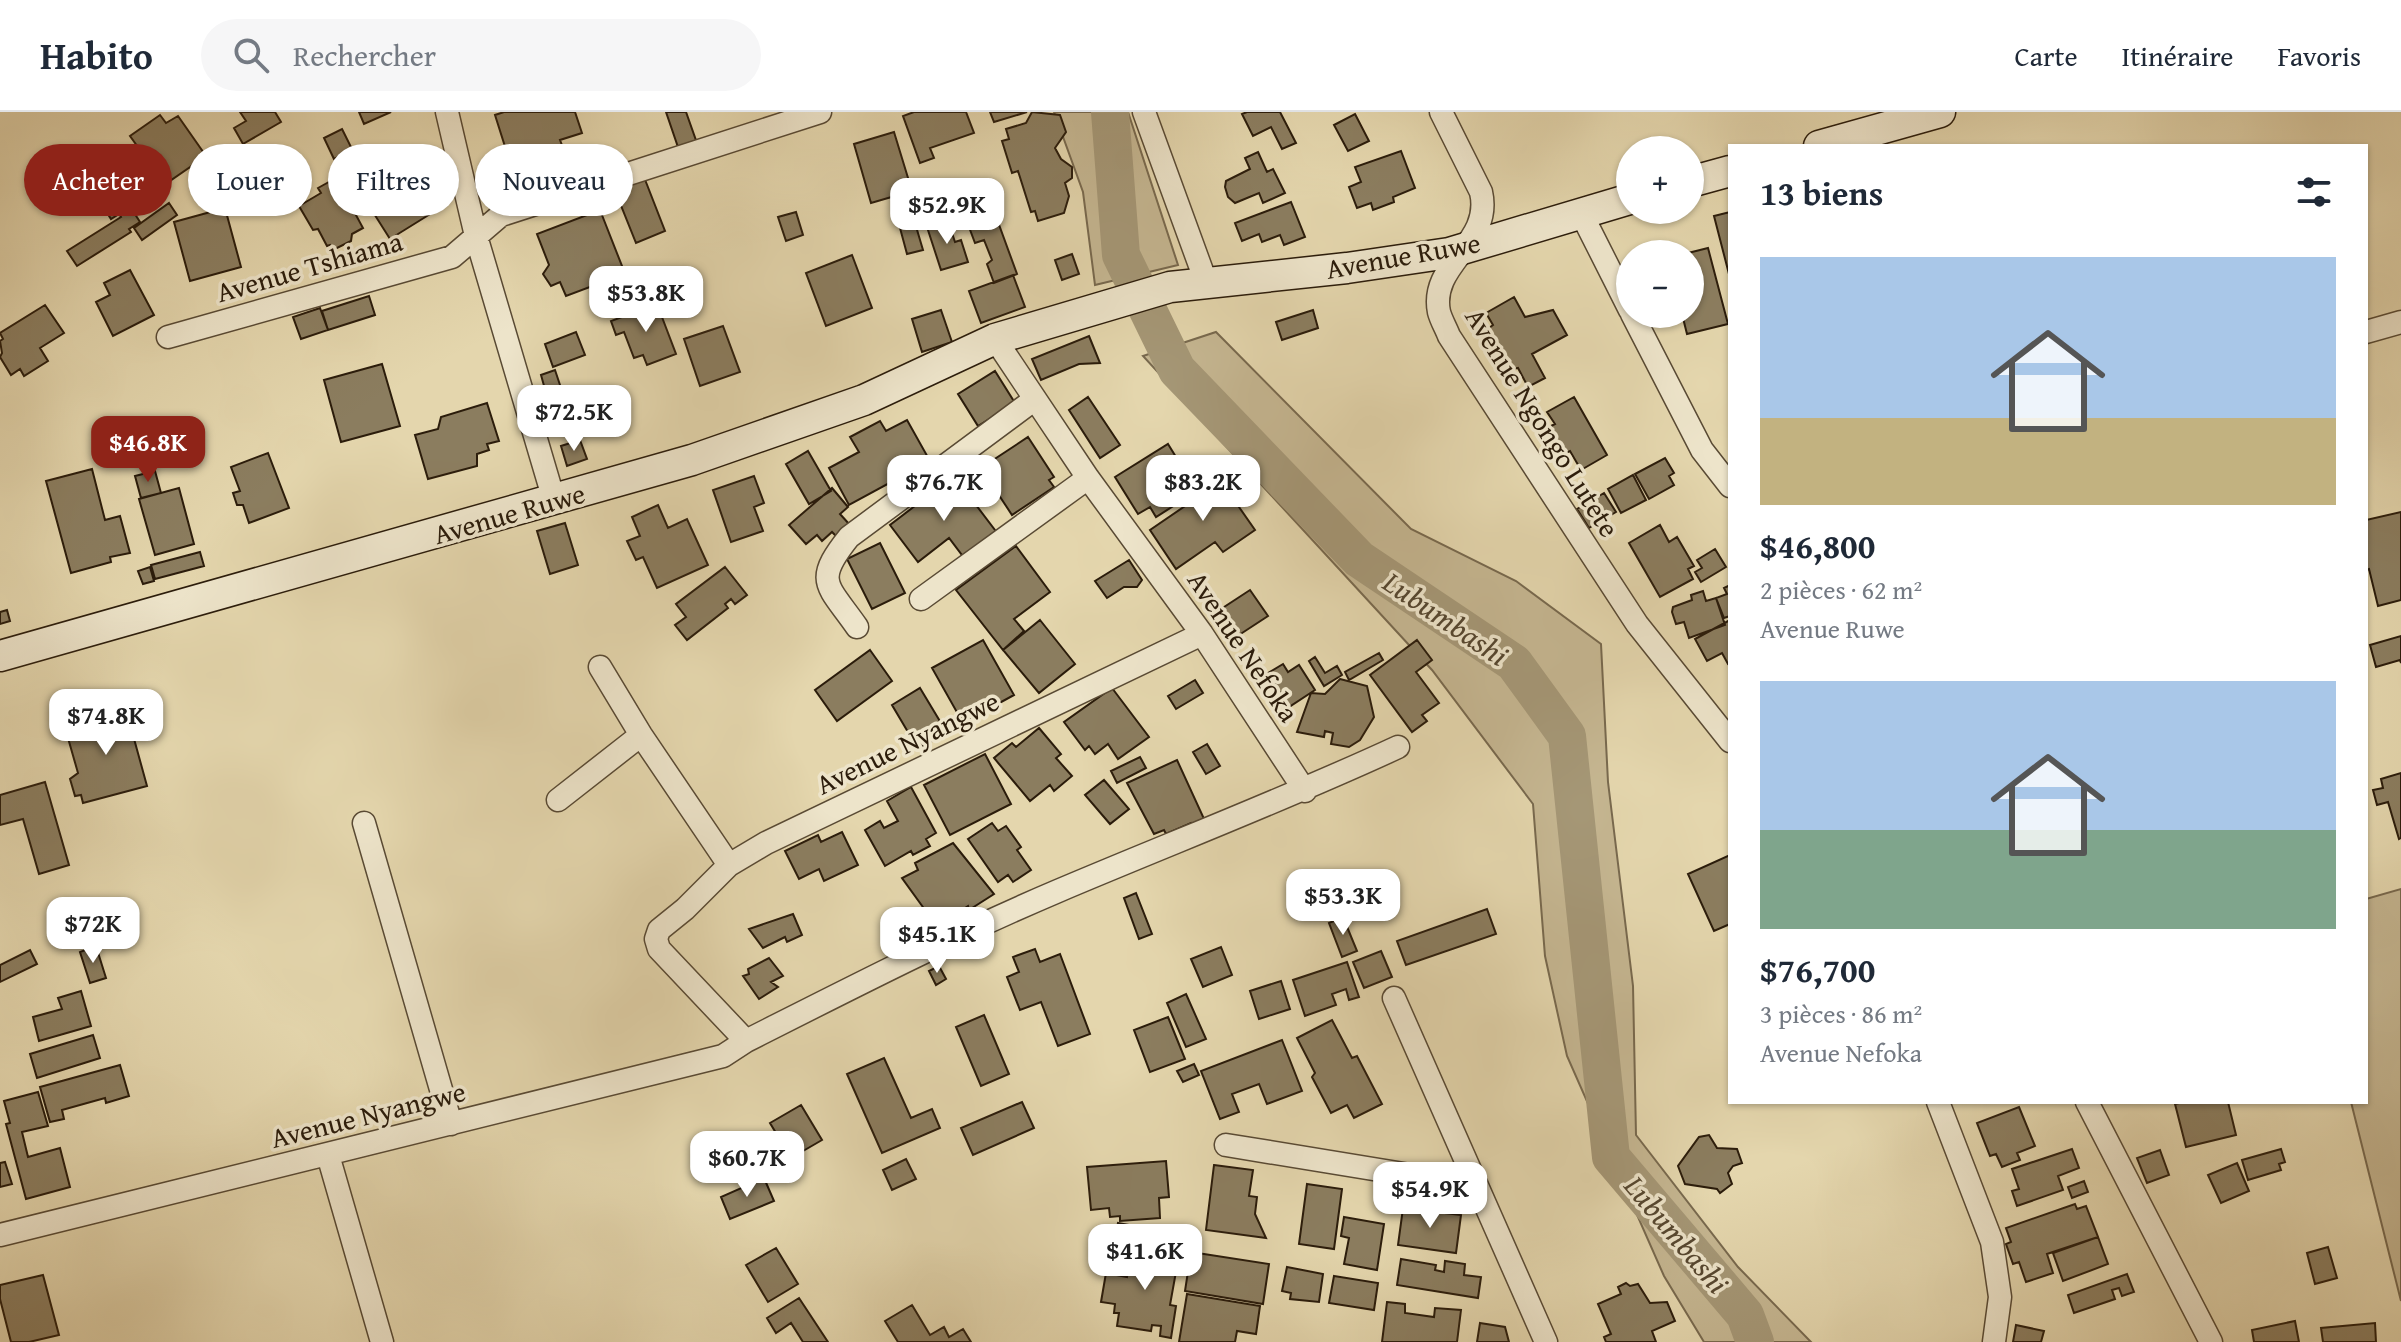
<!DOCTYPE html>
<html lang="fr">
<head>
<meta charset="utf-8">
<style>
  :root { --surface:#fff; --page:#f6f6f7; --text:#1f2937; --muted:#747a83; --line:#e0e1e3; --accent:#8f2418 }
  body { margin:0; font-family:"Gentium Book Plus",serif; background:var(--page); color:var(--text); height:100vh; display:flex; flex-direction:column; font-size:30px; white-space:nowrap }
  * { box-sizing:border-box; margin:0 }
  p { font-size:26px; color:var(--muted) }
  .icon { flex:none; width:44px; height:44px; fill:none; stroke:currentColor; stroke-width:2; stroke-linecap:round; stroke-linejoin:round }
  .map { position:relative; flex:1; overflow:hidden }
  .details { position:absolute; left:1728px; top:32px; width:640px; height:960px; display:flex; flex-direction:column; background:var(--surface); border-radius:0px; box-shadow:0 2px 6px #0004 }
  .details>* { flex:none }
  .guide { position:absolute; left:24px; top:32px; width:760px; height:72px; display:flex; gap:16px }
  .controls { position:absolute; left:1616px; top:24px; display:grid; gap:16px }
  .controls a { display:grid; place-items:center; width:88px; height:88px; border-radius:50%; background:var(--surface); box-shadow:0 2px 6px #0004; font-size:40px }
  .price { position:absolute; translate:-50% -68px; padding:0 18px; border-radius:16px; background:#fff; color:#222; font-size:26px; line-height:52px; filter:drop-shadow(0 2px 4px #0008) }
  .price::after { content:''; position:absolute; left:50%; top:48px; width:24px; height:18px; margin-left:-12px; background:inherit; clip-path:polygon(0 0,100% 0,50% 100%) }
  .price.active { background:var(--accent); color:#fff }
  ul { padding:0; list-style:none }
  li { display:grid; align-content:center; gap:16px; height:424px; padding:0 32px }
  li span { display:grid; place-items:center; height:248px; border-radius:0px; color:#555 }
  li>.icon { margin-inline-start:auto }
  span .icon { width:144px; height:144px; fill:#fffc; stroke-width:1 }
  li b { font-size:34px }
  h2 { display:flex; justify-content:space-between; align-items:center; height:96px; padding:0 32px; font-size:34px }
  .chip { padding:0 28px; border-radius:36px; background:var(--surface); box-shadow:0 2px 6px #0004; font-size:28px; line-height:72px }
  .chip.active { background:var(--accent); color:#fff }
  header { display:flex; align-items:center; gap:48px; box-sizing:border-box; height:112px; padding:0 40px; background:var(--surface); border-bottom:2px solid var(--line) }
  header strong { font-size:38px }
  nav { display:flex; gap:44px; margin-inline-start:auto; font-size:28px }
  .search { width:560px; height:72px; background:var(--page); display:flex; align-items:center; gap:20px; box-sizing:border-box; padding:0 28px; border-radius:44px; color:var(--muted); font-size:30px }
  .map>svg:first-child { display:block }
  .green { fill:#c5b691; stroke:#78694e; stroke-width:2 }
  .lines { fill:none; stroke-linecap:round; stroke-linejoin:round }
  .river { stroke:#a59776; stroke-width:38 }
  .building { fill:#8b7d5f; stroke:#2b1c0b; stroke-width:2 }
  .street-casing { stroke:#594a34; stroke-width:25 }
  .secondary-casing { stroke:#2b1c0b; stroke-width:33 }
  .street { stroke:#ede4ca; stroke-width:22 }
  .secondary { stroke:#ede4ca; stroke-width:30 }
  .labels { text-anchor:middle; dominant-baseline:central; stroke-width:7; stroke-linejoin:round; paint-order:stroke }
  .street-label { font-size:28px; fill:#2b1c0b; stroke:#ede4ca }
  .water-label { font-size:30px; font-style:italic; fill:#564730; stroke:#ede4ca }
</style>
</head>
<body>
<header>
<strong>Habito</strong>
<div class="search"><svg class="icon" aria-label="search" viewBox="0 0 24 24"><circle cx="10" cy="10" r="6"/><path d="M15 15l6 6"/></svg>Rechercher</div>
<nav><a>Carte</a><a>Itinéraire</a><a>Favoris</a></nav>
</header>
<div class="map">
<svg width="2401" height="1230" viewBox="0 0 2401 1230">
  <rect width="100%" height="100%" fill="#e4d6ad"/>
  <filter id="stains"><feTurbulence type="fractalNoise" baseFrequency=".0025" numOctaves="4"/><feColorMatrix values="0 0 0 0 .2 0 0 0 0 .09 0 0 0 0 .02 0 0 0 .5 -.17"/></filter>
  <radialGradient id="worn" r=".72"><stop offset=".6" stop-color="#630" stop-opacity="0"/><stop offset="1" stop-color="#630" stop-opacity=".3"/></radialGradient>
  <path class="green" d="M1054 0H1128L1178 153 1095 173 1083 80Z
    M1216 220 1411 417 1516 469 1601 532 1608 670 1633 874 1636 1023 1738 1155 1811 1230H1704L1664 1164 1567 944 1545 844 1533 692 1432 558 1143 244Z
    M2401 777V1189L2351 990H2366V787Z"/>
  <g class="lines">
    <path class="river" d="M1110 0 1121 143 1177 258 1359 447 1514 551 1567 624 1611 1045 1745 1203 1755 1230"/>
  </g>
  <path class="building" d="M240 0H275L281 10 243 32 234 16 246 9Z
    M359 0H391L364 12Z
    M504 0H575L582 21 560 28 563 36 548 41 550 46 525 54 521 41 508 44 495 3Z
    M666 0H686L698 34 680 41Z
    M914 0H966L974 21 930 36 934 46 920 51 903 4Z
    M990 0H1027L994 10Z
    M1032 0 1060 3 1066 20 1055 36 1061 47 1072 55V66L1065 71 1069 84 1064 101 1038 109 1035 99 1031 100 1018 59 1012 61 1002 29 1009 27 1006 17 1026 11Z
    M1247 0H1280L1296 31 1282 37 1271 15 1253 24 1242 2Z
    M1355 2 1369 29 1348 39 1334 13Z
    M160 3 166 11 178 4 206 44 164 73 162 70 156 74 148 63 155 59 130 24Z
    M342 17 352 37 334 47 324 26Z
    M894 20 912 79 871 91 854 32Z
    M254 34 266 52 246 64 234 46Z
    M406 38 425 68 418 72 435 99 390 127 354 70Z
    M1401 39 1415 76 1393 85 1394 90 1373 98 1371 91 1357 96 1349 75 1361 70 1355 55Z
    M1258 40 1267 60 1273 57 1285 81 1263 91 1259 81 1235 91 1228 85 1225 75 1226 69 1250 57 1245 46Z
    M644 65 665 119 636 131 614 76Z
    M336 66 363 116 352 122 351 129 333 138 330 133 327 134 318 117 313 118 299 94 321 81 318 76Z
    M115 71 140 110 129 117 131 120 77 154 67 139 121 105 119 102 111 107 96 83Z
    M960 72 968 92 956 97 959 103 952 105 950 100 925 108 920 95 926 92 923 85Z
    M986 77 1017 162 994 171 987 152 992 148 984 128 975 131 966 107 973 105 966 84Z
    M1291 90 1305 125 1284 133 1280 123 1262 130 1259 122 1242 129 1235 111Z
    M169 91 177 103 142 128 134 116Z
    M225 96 241 155 190 169 174 110Z
    M600 98 633 182 611 190 603 170 566 184 560 170 551 174 543 162 549 153 537 122Z
    M796 100 803 123 786 129 778 105Z
    M1730 100V166L1714 104Z
    M948 109 955 130 961 128 968 150 941 158 927 115Z
    M915 111 923 138 907 142 900 116Z
    M1708 136 1728 212 1687 222 1682 202H1690V142H1684Z
    M1072 142 1079 162 1062 168 1055 148Z
    M852 143 872 196 826 214 806 161Z
    M130 158 154 203 113 224 96 190 110 183 104 171Z
    M1013 163 1025 195 981 211 969 179Z
    M369 184 375 203 328 218 322 199Z
    M1514 185 1525 205 1553 198 1567 223 1532 242 1545 266 1528 275 1518 256 1513 257 1489 216 1493 213 1486 201Z
    M657 192 676 242 647 253 643 243 634 246 624 220 616 223 611 209Z
    M45 193 64 221 40 236 48 249 24 264 20 257 11 263 0 245 2 241 0 229 3 227 0 221Z
    M320 196 328 218 301 227 293 205Z
    M941 198 952 230 922 240 912 207Z
    M1313 198 1318 216 1282 228 1276 210Z
    M723 214 740 260 700 274 684 227Z
    M576 220 585 243 553 255 545 232Z
    M1089 224 1100 251 1079 252 1041 268 1032 247Z
    M382 252 400 314 341 330 324 268Z
    M555 258 561 276 546 281 541 263Z
    M995 259 1015 291 978 314 958 282Z
    M1088 285 1120 333 1100 346 1069 298Z
    M1574 285 1607 343 1581 358 1570 339 1564 342 1549 315 1555 312 1547 300Z
    M487 291 499 329 487 332 489 338 477 342V354L428 367 415 323 438 317 441 305Z
    M907 308 930 349 849 393 829 356 859 340 850 325 880 309 886 319Z
    M1028 325 1054 365 1049 368 1054 375 1012 403 981 356Z
    M580 328 587 347 567 354 561 334Z
    M1168 332 1192 371 1170 384 1175 393 1156 405 1150 395 1138 402 1115 365Z
    M808 339 831 379 809 392 786 352Z
    M268 341 289 396 249 411 243 393H237L233 381 240 379 231 355Z
    M1665 346 1674 361 1669 364 1674 373 1649 387 1635 362Z
    M92 357 105 408 120 404 130 441 110 445 111 450 71 461 46 369Z
    M155 359 161 381 141 386 135 364Z
    M1216 362 1255 418 1223 440 1215 430 1176 457 1150 418 1188 392 1182 385Z
    M1633 363 1646 388 1621 401 1608 377Z
    M754 364 764 391 754 395 763 419 731 430 713 378Z
    M954 364 998 422 965 447 949 426 918 450 890 413Z
    M179 376 194 432 155 443 139 387Z
    M832 376 848 395 840 402 850 413 837 425 832 420 822 429 817 423 806 432 789 413Z
    M1604 381 1616 400 1589 416 1577 397Z
    M658 393 668 416 687 407 708 453 657 476 643 445 636 448 627 429 640 424 632 405Z
    M2401 400V488L2378 494 2369 457 2366 458V408Z
    M565 411 578 453 550 462 537 419Z
    M1660 413 1669 430 1677 425 1694 454 1688 457 1693 467 1660 485 1629 431Z
    M880 431 905 481 872 497 847 447Z
    M1016 434 1050 480 1014 507 1024 519 1003 538 956 478Z
    M1715 437 1726 455 1701 470 1695 460 1702 456 1697 448Z
    M200 440 204 454 155 467 151 453Z
    M1129 448 1142 468 1137 475H1124L1107 486 1095 469Z
    M150 455 154 469 143 472 138 459Z
    M725 455 747 483 735 492 731 487 725 492 728 496 687 528 675 513 686 505 676 492Z
    M1730 473V504L1724 506 1716 486 1727 482 1724 476Z
    M1250 478 1268 504 1236 525 1218 499Z
    M1703 479 1706 489 1716 486 1725 513 1689 526 1684 510 1676 512 1672 500 1673 495 1692 488 1691 483Z
    M7 498 10 509 0 512V500Z
    M1040 508 1075 552 1039 581 1003 538Z
    M1730 508V551L1728 552 1722 541 1707 549 1695 527Z
    M2401 524V551L2400 548 2376 555 2370 533Z
    M983 528 1014 583 963 611 932 556Z
    M1417 528 1432 548 1416 560 1439 591 1422 603 1427 609 1412 620 1370 563Z
    M870 538 892 569 837 609 815 578Z
    M1379 541 1383 548 1349 568 1345 560Z
    M1315 545 1325 561 1337 554 1342 563 1324 574 1309 549Z
    M1283 552 1288 560 1299 553 1315 578 1289 595 1268 561Z
    M1340 567 1367 574 1374 605 1360 628 1349 635 1331 632 1333 621 1325 619 1324 625 1297 620 1311 581 1325 582Z
    M1195 568 1203 581 1176 597 1168 584Z
    M920 576 947 621 918 637 892 593Z
    M1112 576 1149 625 1118 647 1108 632 1095 642 1089 634 1085 638 1064 610Z
    M125 594 147 674 83 691 81 683 75 684 70 667 78 661 66 619 93 611 91 603Z
    M1039 616 1061 642 1056 646 1072 664 1054 679 1050 673 1030 689 994 646 1012 631 1016 635Z
    M1207 632 1220 654 1206 662 1193 640Z
    M985 642 1011 692 950 723 924 673Z
    M1140 645 1146 656 1117 671 1111 659Z
    M1177 648 1205 709 1193 715 1191 711 1166 722 1164 718 1154 722 1127 671Z
    M2401 661V726L2399 727 2388 690 2377 693 2373 678 2383 676 2381 667Z
    M1104 668 1129 697 1110 712 1085 683Z
    M45 670 69 753 39 762 23 707 0 713V683Z
    M911 675 936 721 926 727 930 734 913 743 911 739 885 754 865 718 880 709 884 716 898 709 887 689Z
    M992 711 998 719 1006 714 1021 735 1017 738 1031 758 1013 770 1008 763 998 770 968 727Z
    M842 720 858 753 824 769 819 757 799 767 785 739 818 723 821 730Z
    M953 731 994 782 969 798 968 794 951 805 947 800 933 809 902 766 918 758 915 751Z
    M1730 743V812L1714 819 1688 762Z
    M1136 781 1152 822 1139 827 1124 786Z
    M1487 797 1496 822 1406 853 1397 829Z
    M793 802 802 823 787 830 785 825 763 836 749 817Z
    M1343 805 1357 839 1342 845 1329 811Z
    M96 834 106 866 90 871 80 840Z
    M1221 835 1232 863 1203 875 1191 847Z
    M1035 837 1040 850 1060 842 1090 922 1058 934 1041 890 1020 898 1007 865 1019 860 1013 845Z
    M30 838 37 852 0 870V853Z
    M1381 839 1392 865 1364 876 1353 850Z
    M769 846 783 864 771 870 778 875 759 887 743 864 749 862 748 857Z
    M1347 850 1359 885 1349 888 1346 877 1332 882 1336 893 1305 904 1293 868Z
    M939 854 946 867 936 873 929 859Z
    M1281 869 1290 897 1259 907 1250 879Z
    M81 879 91 914 39 929 33 905 62 897 58 886Z
    M1186 882 1206 927 1186 935 1167 891Z
    M984 903 1009 962 981 974 956 915Z
    M1168 905 1185 947 1150 960 1134 918Z
    M1332 908 1352 946 1357 944 1382 992 1354 1006 1347 993 1331 1001 1312 965 1315 961 1297 926Z
    M93 923 100 946 37 966 30 942Z
    M1282 928 1302 979 1267 992 1259 972 1232 982 1239 1000 1220 1007 1201 959Z
    M884 946 911 1006 932 997 940 1016 882 1041 847 962Z
    M1194 952 1199 963 1183 970 1177 959Z
    M120 953 129 984 106 991 105 986 62 998 64 1007 50 1010 40 975Z
    M38 980 48 1014 22 1020 28 1045 60 1036 70 1075 26 1087 6 1012 10 1011 4 989Z
    M1022 990 1034 1016 973 1043 961 1016Z
    M2183 990H2228L2236 1023 2186 1035 2175 992Z
    M801 993 822 1028 791 1046 770 1011Z
    M2019 995 2035 1034 2017 1041 2020 1048 2002 1055 1996 1042 1990 1044 1977 1011Z
    M1709 1023 1717 1036 1737 1037 1742 1051 1733 1054 1728 1061 1732 1072 1720 1081 1717 1077 1685 1072 1678 1054 1699 1025Z
    M2072 1037 2079 1056 2058 1064 2063 1078 2017 1094 2012 1079 2019 1077 2012 1057Z
    M2281 1037 2285 1050 2279 1052 2281 1058 2248 1068 2242 1048Z
    M2160 1038 2169 1063 2147 1071 2137 1046Z
    M906 1047 916 1067 892 1078 883 1058Z
    M1166 1049 1169 1085 1159 1086 1160 1106 1120 1109V1104L1110 1105 1109 1096 1091 1098 1087 1055Z
    M5 1050 12 1072 0 1075V1051Z
    M2237 1051 2249 1079 2221 1091 2208 1063Z
    M1214 1053 1253 1058 1249 1084 1257 1085 1255 1102 1266 1126 1206 1118Z
    M764 1066 774 1089 730 1107 721 1085Z
    M2084 1069 2088 1080 2072 1086 2068 1075Z
    M1307 1072 1342 1077 1334 1137 1299 1132Z
    M2075 1092 2077 1097 2086 1094 2098 1125 2047 1142 2053 1161 2026 1170 2019 1150 2013 1152 2006 1132 2011 1130 2006 1116Z
    M1403 1096 1461 1103 1456 1141 1398 1133Z
    M1344 1105 1384 1112 1377 1158 1344 1152 1349 1126 1341 1124Z
    M1118 1111 1157 1118 1154 1133 1115 1126Z
    M2098 1125 2108 1152 2063 1169 2053 1141Z
    M2328 1135 2337 1166 2315 1172 2307 1141Z
    M776 1136 798 1172 768 1190 746 1153Z
    M1146 1137 1179 1143 1170 1193 1176 1194 1171 1226 1160 1224 1161 1214 1152 1213 1151 1219 1117 1214 1119 1201H1114L1115 1192 1101 1190 1106 1161 1127 1165 1131 1143Z
    M1191 1140 1269 1152 1263 1192 1185 1179Z
    M1401 1147 1436 1153 1435 1158 1444 1160 1445 1149 1465 1152 1464 1163 1481 1165 1478 1186 1397 1173Z
    M1287 1155 1323 1162 1319 1190 1290 1187 1291 1181 1282 1179Z
    M2127 1162 2134 1180 2122 1184 2119 1176 2112 1178 2115 1187 2074 1201 2068 1183Z
    M43 1163 59 1223 29 1230H11L0 1187V1173Z
    M1334 1164 1378 1171 1374 1198 1329 1191Z
    M1626 1171 1630 1174 1638 1172 1650 1191 1667 1190 1675 1209 1652 1219 1656 1230H1606L1604 1225 1611 1222 1598 1192 1621 1182 1618 1175Z
    M1187 1182 1260 1194 1256 1222 1237 1219 1235 1230H1179Z
    M799 1186 828 1230H803L791 1211 776 1221 767 1206Z
    M1387 1190 1405 1192V1201L1434 1205 1435 1196 1461 1198 1457 1230H1382Z
    M912 1193 930 1223 944 1215 949 1225 963 1217 971 1230H898L885 1209Z
    M2295 1209 2299 1230H2254L2252 1218Z
    M1480 1211 1505 1215 1509 1230H1477Z
    M2375 1211 2376 1230H2323L2321 1216Z
    M2016 1213 2044 1219 2041 1230H2013Z"/>
  <g class="lines">
    <g class="street-casing">
      <path id="street" d="M447 0 476 124 554 388
        M1144 0 1206 170
        M1441 0 1481 80C1493 132 1429 151 1439 200 1441 208 1446 216 1449 224L1637 512 1730 629
        M1581 101 1630 198
        M1632 202 1702 338 1730 374
        M2366 220 2401 210
        M168 225 452 145 501 103 820 0
        M995 227 1088 366 1202 522 1305 679
        M921 487 1088 366
        M857 515C827 472 813 470 849 425L1035 287
        M600 555 641 623 729 753
        M558 688 641 623
        M364 711 451 1012
        M1394 886 1546 1230
        M746 929 659 837 656 827 659 818 685 797 729 753 766 731 1202 522
        M1938 990 1992 1130 2000 1185 1994 1230
        M2087 990 2211 1230
        M1226 1033 1477 1074
        M328 1043 382 1230
        M0 1123 723 944 746 929C849 877 952 824 1058 779 1171 731 1286 687 1398 635"/>
    </g>
    <g class="secondary-casing">
      <path id="secondary" d="M1819 34 1940 0
        M1690 70 1730 59
        M0 544 692 348 864 288 995 227 1170 175 1347 156 1449 141 1630 87"/>
    </g>
    <use href="#street" class="street"/>
    <use href="#secondary" class="secondary"/>
  </g>
  <g class="labels">
    <g class="street-label">
      <text transform="translate(1403 143) rotate(-10)">Avenue Ruwe</text>
      <text transform="translate(309 154) rotate(-16)">Avenue Tshiama</text>
      <text transform="translate(1543 310) rotate(58)">Avenue Ngongo Lutete</text>
      <text transform="translate(509 401) rotate(-16)">Avenue Ruwe</text>
      <text transform="translate(1244 534) rotate(56)">Avenue Nefoka</text>
      <text transform="translate(907 630) rotate(-26)">Avenue Nyangwe</text>
      <text transform="translate(368 1002) rotate(-14)">Avenue Nyangwe</text>
    </g>
    <g class="water-label">
      <text transform="translate(1446 506) rotate(34)">Lubumbashi</text>
      <text transform="translate(1677 1122) rotate(50)">Lubumbashi</text>
    </g>
  </g>
  <rect width="100%" height="100%" filter="url(#stains)"/>
  <rect width="100%" height="100%" fill="url(#worn)"/>
</svg>
<div class="controls">
<a>+</a>
<a>−</a>
</div>
<b class="price" style="left:947px;top:134px">$52.9K</b>
<b class="price" style="left:646px;top:222px">$53.8K</b>
<b class="price" style="left:574px;top:341px">$72.5K</b>
<b class="price active" style="left:148px;top:372px">$46.8K</b>
<b class="price" style="left:944px;top:411px">$76.7K</b>
<b class="price" style="left:1203px;top:411px">$83.2K</b>
<b class="price" style="left:106px;top:645px">$74.8K</b>
<b class="price" style="left:1343px;top:825px">$53.3K</b>
<b class="price" style="left:93px;top:853px">$72K</b>
<b class="price" style="left:937px;top:863px">$45.1K</b>
<b class="price" style="left:747px;top:1087px">$60.7K</b>
<b class="price" style="left:1430px;top:1118px">$54.9K</b>
<b class="price" style="left:1145px;top:1180px">$41.6K</b>
<div class="guide">
<a class="chip active">Acheter</a>
<a class="chip">Louer</a>
<a class="chip">Filtres</a>
<a class="chip">Nouveau</a>
</div>
<section class="details">
<h2>13 biens<svg class="icon" aria-label="filters" viewBox="0 0 24 24"><path d="M4 7h16M4 17h16"/><circle cx="9" cy="7" r="2"/><circle cx="15" cy="17" r="2"/></svg></h2>
<ul>
<li><span style="background:linear-gradient(#a9c7e8 65%,#c2b280 0)"><svg class="icon" aria-label="home" viewBox="0 0 24 24"><path d="M3 11l9-7 9 7M6 9v11h12V9"/></svg></span><div><b>$46,800</b><p>2 pièces · 62 m²</p><p>Avenue Ruwe</p></div></li>
<li><span style="background:linear-gradient(#a9c7e8 60%,#7fa58c 0)"><svg class="icon" aria-label="home" viewBox="0 0 24 24"><path d="M3 11l9-7 9 7M6 9v11h12V9"/></svg></span><div><b>$76,700</b><p>3 pièces · 86 m²</p><p>Avenue Nefoka</p></div></li>
</ul>
</section>
</div>
</body>
</html>
